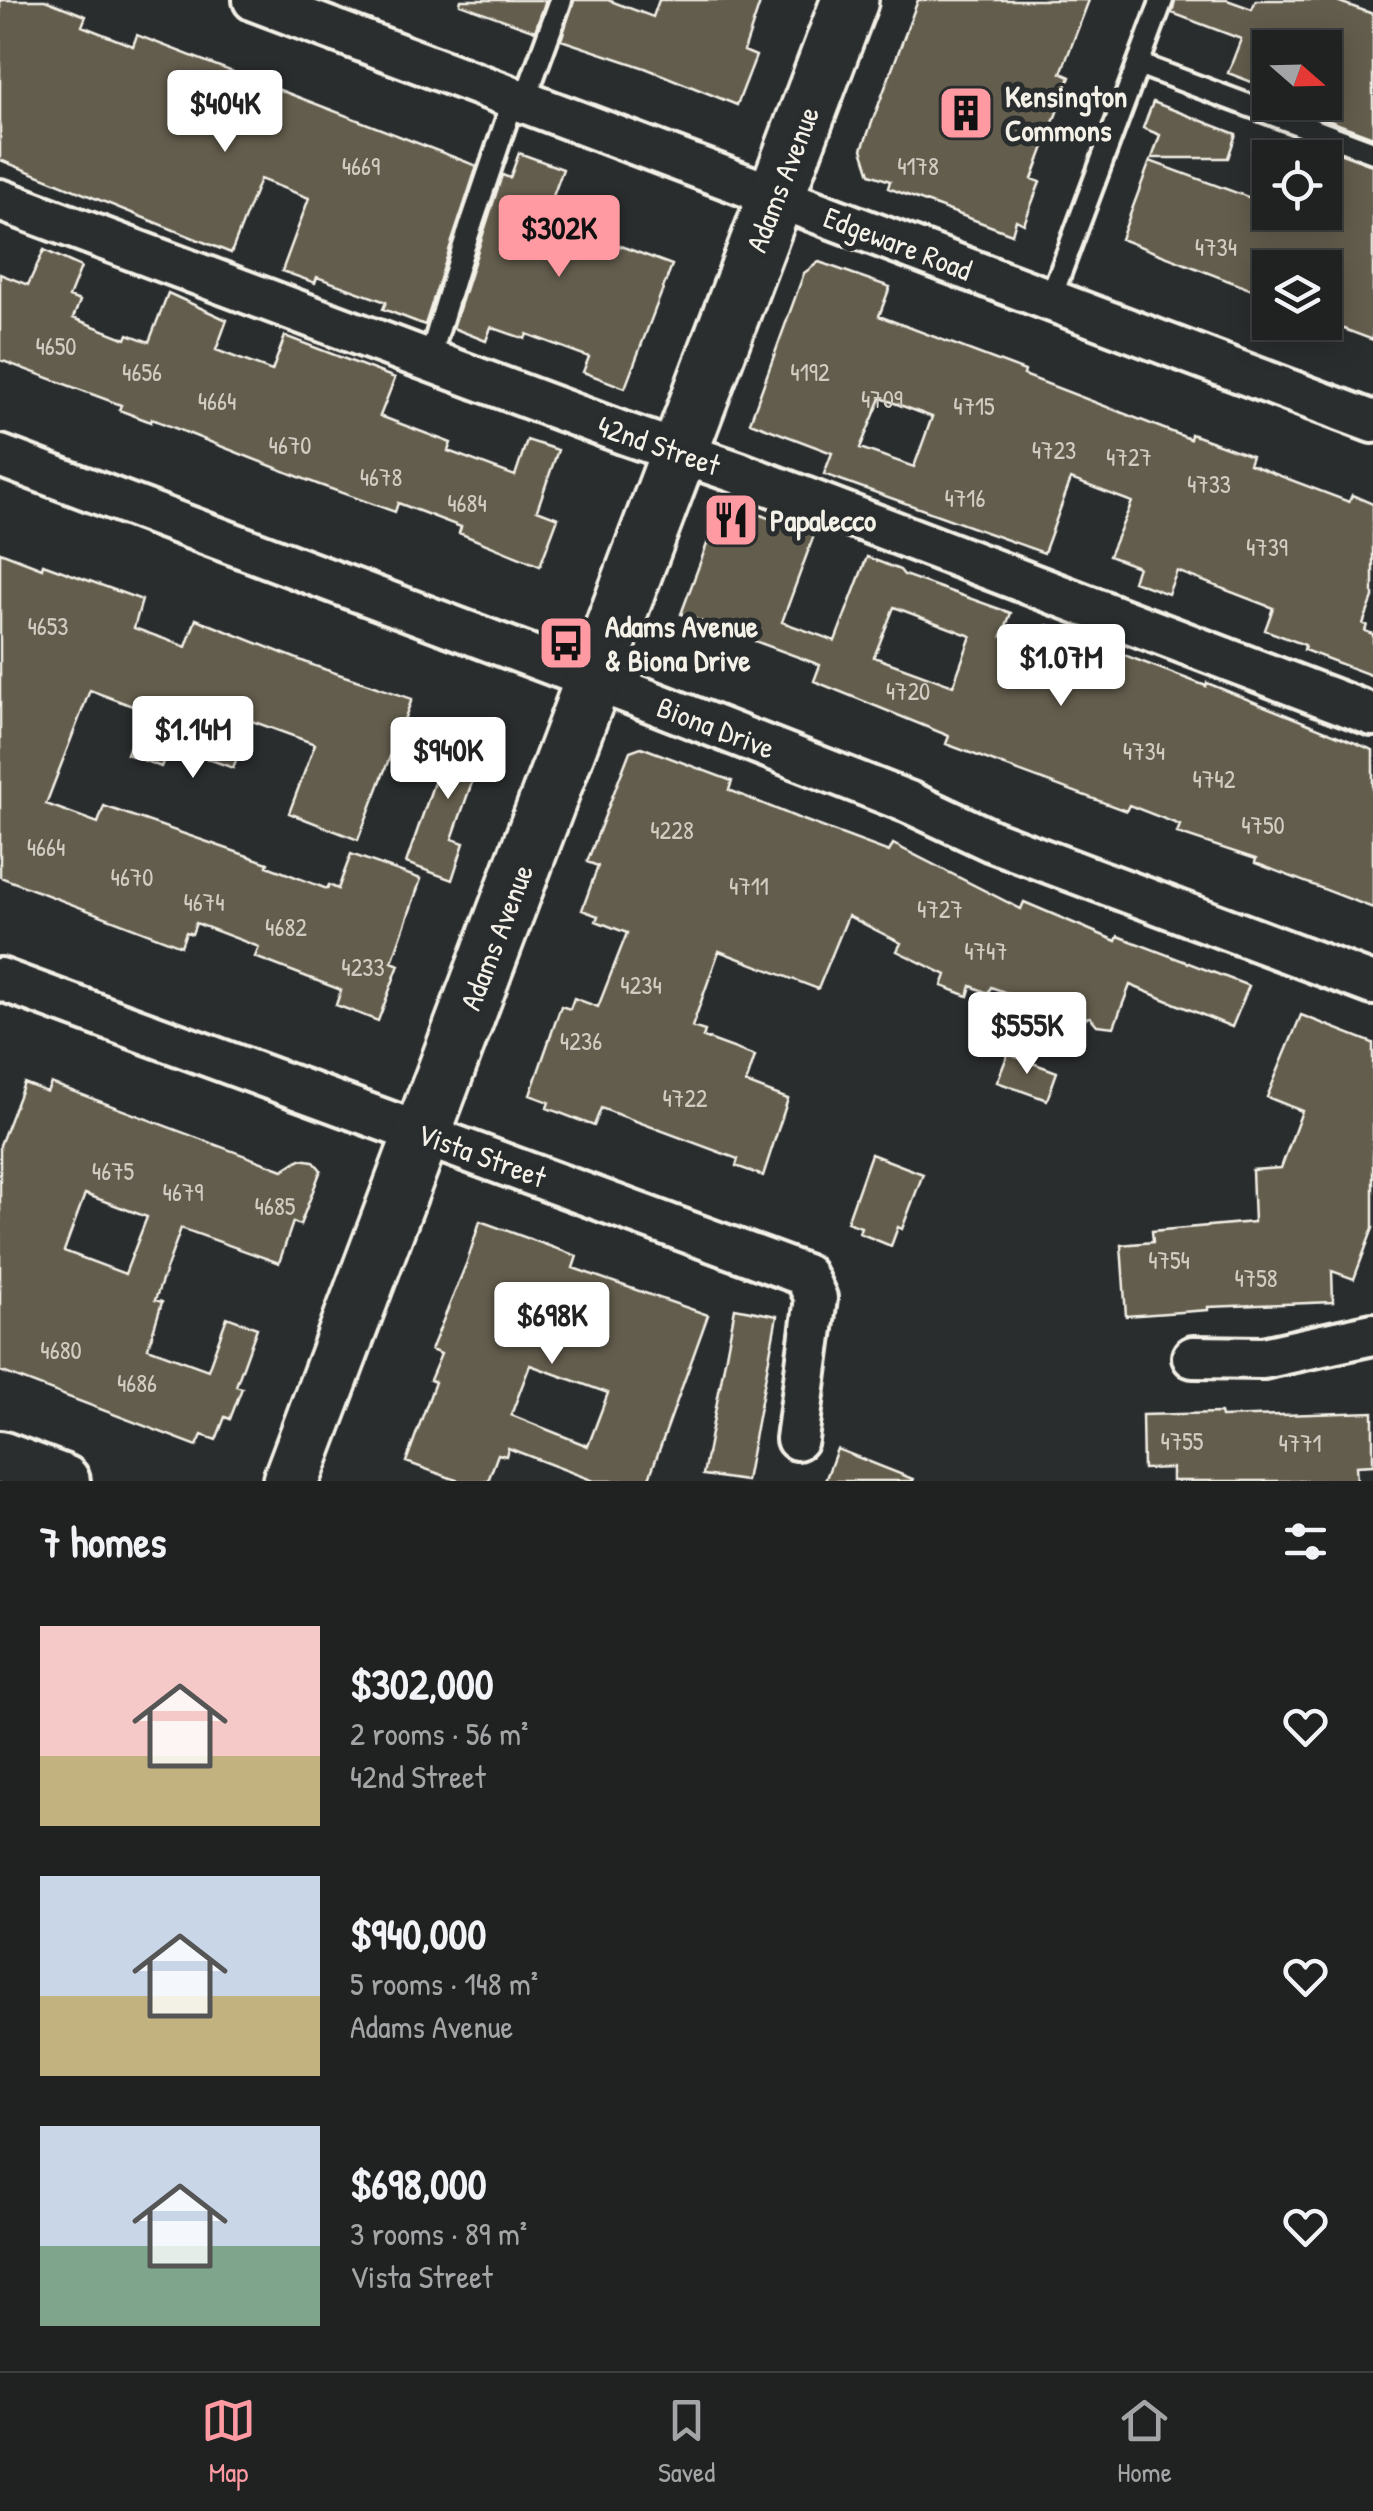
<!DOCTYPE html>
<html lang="en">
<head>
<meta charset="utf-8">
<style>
  :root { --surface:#202222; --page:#282a2a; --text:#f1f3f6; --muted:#a2a4a5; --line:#3d3f40; --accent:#ff9aa2 }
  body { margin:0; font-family:"Patrick Hand",sans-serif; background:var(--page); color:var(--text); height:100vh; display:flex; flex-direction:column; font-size:38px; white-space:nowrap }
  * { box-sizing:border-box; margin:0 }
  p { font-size:32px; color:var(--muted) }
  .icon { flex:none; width:55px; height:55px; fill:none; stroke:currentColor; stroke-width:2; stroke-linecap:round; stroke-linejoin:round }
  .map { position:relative; height:1481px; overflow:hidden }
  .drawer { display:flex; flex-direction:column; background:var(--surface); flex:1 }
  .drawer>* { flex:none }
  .needle { width:65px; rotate:110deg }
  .fabs { position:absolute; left:1252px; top:30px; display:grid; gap:20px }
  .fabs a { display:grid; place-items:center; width:90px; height:90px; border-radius:0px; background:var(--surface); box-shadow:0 5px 25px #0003,0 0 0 2px var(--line); font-size:50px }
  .price { position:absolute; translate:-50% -85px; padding:0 22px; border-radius:10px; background:#fff; color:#222; font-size:32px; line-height:65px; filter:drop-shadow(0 2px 5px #0008) }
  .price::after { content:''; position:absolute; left:50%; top:60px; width:30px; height:22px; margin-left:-15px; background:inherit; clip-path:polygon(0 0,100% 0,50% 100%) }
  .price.selected { background:var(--accent); color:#111 }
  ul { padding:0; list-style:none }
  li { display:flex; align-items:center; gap:30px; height:250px; padding:0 40px }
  li span { display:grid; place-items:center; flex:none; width:280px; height:200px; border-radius:0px; color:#555 }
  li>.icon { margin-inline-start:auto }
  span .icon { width:120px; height:120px; fill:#fffc; stroke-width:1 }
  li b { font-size:42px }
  h2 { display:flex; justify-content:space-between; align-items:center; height:120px; padding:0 40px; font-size:42px }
  .menu { display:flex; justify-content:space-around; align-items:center; height:140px; border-top:2px solid var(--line); background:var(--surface); font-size:28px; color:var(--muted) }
  .menu a { display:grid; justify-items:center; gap:5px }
  .menu .selected { color:var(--accent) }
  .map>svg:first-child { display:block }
  .building { fill:#645d4d; stroke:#f4f1e8; stroke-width:2.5; fill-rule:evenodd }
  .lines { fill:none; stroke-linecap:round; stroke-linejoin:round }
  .service-casing { stroke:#f4f1e8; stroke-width:28 }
  .minor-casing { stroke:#f4f1e8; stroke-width:48 }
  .tertiary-casing { stroke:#f4f1e8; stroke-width:58 }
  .secondary-casing { stroke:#f4f1e8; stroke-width:62 }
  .service { stroke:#2a2d2e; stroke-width:20 }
  .minor { stroke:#2a2d2e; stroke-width:40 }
  .tertiary { stroke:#2a2d2e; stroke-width:50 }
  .secondary { stroke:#2a2d2e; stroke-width:55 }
  .labels { text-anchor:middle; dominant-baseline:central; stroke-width:10; stroke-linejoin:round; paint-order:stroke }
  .number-label { font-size:25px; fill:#d0ccc1 }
  .poi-label { font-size:30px; font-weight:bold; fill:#f4f1e8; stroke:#2a2d2e; text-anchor:start }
  .street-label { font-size:30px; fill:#f4f1e8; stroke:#2a2d2e }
</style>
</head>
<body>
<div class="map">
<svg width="1373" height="1481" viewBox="0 0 1373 1481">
  <rect width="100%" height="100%" fill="#2a2d2e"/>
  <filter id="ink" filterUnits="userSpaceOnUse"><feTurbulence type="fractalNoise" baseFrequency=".01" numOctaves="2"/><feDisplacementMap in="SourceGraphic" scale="20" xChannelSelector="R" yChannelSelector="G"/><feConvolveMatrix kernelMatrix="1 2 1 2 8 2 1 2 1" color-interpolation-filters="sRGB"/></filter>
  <g filter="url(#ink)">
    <path class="building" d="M0 0H45L86 16 82 26 133 46 137 35 477 166 425 325 383 309 386 302 317 277 315 283 282 271 309 198 260 179 231 253 0 160Z
      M461 0H546L535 31 460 4Z
      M574 0H608L653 17 659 0H761L744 51 756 56 737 105 645 68 561 40Z
      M918 0H1089L1061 73 1070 77 1032 179 1040 182 1024 224 1016 220 1012 234 888 188 890 181 870 174 862 149Z
      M1175 0H1227L1252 9 1256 0H1334L1373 14V137L1306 112 1310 102H1325V48H1270V89L1228 73 1241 39 1172 13Z
      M1153 102 1236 134 1228 158H1152L1160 135 1143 128Z
      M1297 138 1373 165V340L1325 322V268H1270V297L1121 239 1150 161 1270 205V212H1325V158H1290Z
      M519 153 563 169 545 218 672 265 625 388 583 372 589 357 527 334 525 339 491 327 486 341 453 328 502 175 510 178Z
      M44 250 81 267 69 297 80 301 73 318 126 339 128 334 149 342 168 293 227 320 216 350 272 371 285 336 395 378 380 416 451 443 448 451 515 476 527 440 558 450 537 510 558 518 540 566 459 533 461 527 398 503 395 512 317 484 152 419 151 422 119 410 121 405 0 360V274L28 285Z
      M819 262 890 287 879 316 1025 371 1024 375 1190 439 1191 434 1252 456 1249 464 1349 502 1352 495 1373 504V598L1363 624 1367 625 1365 631 1373 634V676L1304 650 1305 645 1265 630 1273 608 1177 571 1168 594 1133 581 1138 567 1109 556 1132 502 1071 479 1044 553 824 474 832 453 750 422 804 273ZM881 398 932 417 914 467 860 448Z
      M723 501 814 535 782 622 835 641 867 557 900 570 904 575 1011 613 1002 636 1049 625 1058 666 1102 682 1114 651 1206 686 1207 683 1232 693 1373 750V908L1255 863 1256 859 1177 833 1180 825 1129 805 1126 811 946 744 949 736 814 681 820 665 681 614ZM894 607 971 636 953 686 874 657Z
      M0 552 42 568 43 564 142 600 134 628 186 647 196 619 315 666 412 699 358 840 289 813 315 744 252 721 233 768 170 745 161 767 127 754 143 710 90 690 46 804 98 823 104 806 268 863 267 866 327 889 329 885 338 889 351 854 421 879 392 962 399 965 378 1021 336 1005 341 990 255 957 259 947 196 923 192 934 186 932 181 946 0 877Z
      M456 719 490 731 452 839 464 843 452 880 406 863Z
      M641 747 732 781 729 790 798 818 889 852 893 844 1021 909 1024 902 1116 941 1118 936 1249 986 1232 1027 1130 985 1114 1027 1097 1025 1090 1017 1077 1019 991 987 988 993 971 986 968 996 942 986 946 975 897 951 901 943 848 916 818 989 719 951 692 1027 705 1031 703 1037 755 1056 746 1083 788 1099 763 1176 736 1166 738 1159 601 1108 594 1126 547 1108 549 1102 530 1095 561 1006 570 1009 574 998 598 1007 627 933 596 921 598 916 582 910 598 866 587 862 630 751Z
      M1301 1015 1373 1043V1228L1354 1279 1332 1271 1333 1302 1208 1307V1310L1126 1316 1121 1245 1153 1242 1152 1231 1254 1222 1252 1170 1281 1168 1302 1111 1267 1097Z
      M1008 1054 1057 1072 1047 1100 997 1082Z
      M24 1083 47 1092 51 1083 283 1170 300 1159 313 1161 321 1170 300 1225 293 1222 279 1263 181 1228 155 1300 162 1302 148 1348 208 1370 227 1317 257 1328 236 1386 242 1388 230 1419 225 1417 216 1440 202 1435 197 1446 0 1371V1145ZM85 1194 147 1217 125 1274 64 1251Z
      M871 1154 923 1174 902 1229 898 1227 891 1246 859 1233 861 1227 847 1222Z
      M480 1221 577 1256 573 1268 708 1315 648 1481H594L508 1448 506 1456 498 1454 488 1481H459L406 1462 435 1382 430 1380 441 1354 431 1350 467 1262ZM530 1365 608 1393 588 1446 511 1415Z
      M735 1308 777 1316 746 1481 703 1475Z
      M1373 1412V1465L1356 1466 1357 1481H1172V1468L1143 1469 1142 1415 1220 1413 1221 1417Z
      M837 1449 913 1479V1481H825Z"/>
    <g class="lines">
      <g class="service-casing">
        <path id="service" d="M1138 64 1373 152
          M524 102 561 0
          M1050 300 1162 0
          M429 361 462 252 514 98"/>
      </g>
      <g class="minor-casing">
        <path id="minor" d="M254 0 1373 422
          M0 200 623 433 739 473 1373 715
          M0 456 637 696 911 803 992 841 1373 984
          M0 979 805 1275 816 1298 797 1439
          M1193 1357 1263 1358 1373 1334"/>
      </g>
      <g class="tertiary-casing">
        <path id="tertiary" d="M0 1457 64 1481"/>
      </g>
      <g class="secondary-casing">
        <path id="secondary" d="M291 1481 850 0"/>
      </g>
      <use href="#service" class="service"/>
      <use href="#minor" class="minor"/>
      <use href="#tertiary" class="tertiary"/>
      <use href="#secondary" class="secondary"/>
    </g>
  </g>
  <defs>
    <g id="building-square" transform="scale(2.875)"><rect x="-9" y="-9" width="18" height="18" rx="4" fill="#ff9aa2" stroke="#2a2d2e"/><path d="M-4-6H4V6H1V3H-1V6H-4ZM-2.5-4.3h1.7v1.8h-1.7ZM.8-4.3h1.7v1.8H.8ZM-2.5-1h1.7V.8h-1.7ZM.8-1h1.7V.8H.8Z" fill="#111"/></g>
    <g id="restaurant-square" transform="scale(2.875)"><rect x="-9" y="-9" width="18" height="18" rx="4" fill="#ff9aa2" stroke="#2a2d2e"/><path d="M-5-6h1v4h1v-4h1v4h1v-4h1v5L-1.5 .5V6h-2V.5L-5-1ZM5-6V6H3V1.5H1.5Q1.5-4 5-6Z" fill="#111"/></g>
    <g id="bus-square" transform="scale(2.875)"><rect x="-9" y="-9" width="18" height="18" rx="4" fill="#ff9aa2" stroke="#2a2d2e"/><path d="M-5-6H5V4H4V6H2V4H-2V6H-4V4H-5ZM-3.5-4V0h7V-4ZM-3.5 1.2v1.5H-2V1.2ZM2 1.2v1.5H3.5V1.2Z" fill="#111"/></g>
  </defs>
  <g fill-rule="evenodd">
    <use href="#building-square" x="966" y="113"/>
    <use href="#restaurant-square" x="731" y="520"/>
    <use href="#bus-square" x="566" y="643"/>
  </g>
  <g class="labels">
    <g class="number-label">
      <text x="361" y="166">4669</text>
      <text x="918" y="166">4178</text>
      <text x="1216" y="247">4734</text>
      <text x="56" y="346">4650</text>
      <text x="142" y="372">4656</text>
      <text x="810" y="372">4192</text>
      <text x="882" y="399">4709</text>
      <text x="217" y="401">4664</text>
      <text x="974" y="406">4715</text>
      <text x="290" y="445">4670</text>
      <text x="1054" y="450">4723</text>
      <text x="1129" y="457">4727</text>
      <text x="381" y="477">4678</text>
      <text x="1209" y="484">4733</text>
      <text x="965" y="498">4716</text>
      <text x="467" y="503">4684</text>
      <text x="1267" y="547">4739</text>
      <text x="48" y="626">4653</text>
      <text x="908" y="691">4720</text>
      <text x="1144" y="751">4734</text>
      <text x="1214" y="779">4742</text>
      <text x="1263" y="825">4750</text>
      <text x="672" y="830">4228</text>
      <text x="46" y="847">4664</text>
      <text x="132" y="877">4670</text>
      <text x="749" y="886">4711</text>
      <text x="204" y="902">4674</text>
      <text x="940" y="909">4727</text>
      <text x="286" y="927">4682</text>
      <text x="986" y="951">4747</text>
      <text x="363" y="967">4233</text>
      <text x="641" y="985">4234</text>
      <text x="581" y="1041">4236</text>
      <text x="685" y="1098">4722</text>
      <text x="113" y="1171">4675</text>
      <text x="183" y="1192">4679</text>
      <text x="275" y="1206">4685</text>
      <text x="1169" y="1260">4754</text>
      <text x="1256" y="1278">4758</text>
      <text x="61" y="1350">4680</text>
      <text x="137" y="1383">4686</text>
      <text x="1182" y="1441">4755</text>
      <text x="1300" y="1443">4771</text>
    </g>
    <g class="poi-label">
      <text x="1005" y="96">Kensington<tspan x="1005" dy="34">Commons</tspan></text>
      <text x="770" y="520">Papalecco</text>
      <text x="605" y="626">Adams Avenue<tspan x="605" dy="34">&amp; Biona Drive</tspan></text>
    </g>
    <g class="street-label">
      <text transform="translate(782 179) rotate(-69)">Adams Avenue</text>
      <text transform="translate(898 243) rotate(21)">Edgeware Road</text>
      <text transform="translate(659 445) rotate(19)">42nd Street</text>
      <text transform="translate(716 727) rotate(21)">Biona Drive</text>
      <text transform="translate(496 937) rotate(-69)">Adams Avenue</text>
      <text transform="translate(482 1155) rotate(20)">Vista Street</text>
    </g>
  </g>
</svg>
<div class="fabs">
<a><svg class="needle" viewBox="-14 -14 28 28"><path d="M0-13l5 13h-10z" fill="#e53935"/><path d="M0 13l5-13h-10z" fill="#a2a4a5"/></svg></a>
<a><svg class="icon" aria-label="locate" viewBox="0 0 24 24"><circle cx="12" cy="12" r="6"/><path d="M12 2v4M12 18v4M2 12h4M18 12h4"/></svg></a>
<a><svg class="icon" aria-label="layers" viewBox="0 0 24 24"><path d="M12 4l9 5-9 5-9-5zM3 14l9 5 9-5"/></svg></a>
</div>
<b class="price" style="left:225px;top:155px">$404K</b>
<b class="price selected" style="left:559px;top:280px">$302K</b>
<b class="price" style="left:1061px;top:709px">$1.07M</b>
<b class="price" style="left:193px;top:781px">$1.14M</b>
<b class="price" style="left:448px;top:802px">$940K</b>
<b class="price" style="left:1027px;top:1077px">$555K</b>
<b class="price" style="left:552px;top:1367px">$698K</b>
</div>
<section class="drawer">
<h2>7 homes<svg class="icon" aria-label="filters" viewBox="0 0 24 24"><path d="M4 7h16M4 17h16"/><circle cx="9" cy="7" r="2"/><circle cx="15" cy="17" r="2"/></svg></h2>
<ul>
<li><span style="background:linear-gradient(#f6c9c9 65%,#c2b280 0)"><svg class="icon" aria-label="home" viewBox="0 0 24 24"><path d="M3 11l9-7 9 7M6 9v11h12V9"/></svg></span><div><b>$302,000</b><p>2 rooms · 56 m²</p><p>42nd Street</p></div><svg class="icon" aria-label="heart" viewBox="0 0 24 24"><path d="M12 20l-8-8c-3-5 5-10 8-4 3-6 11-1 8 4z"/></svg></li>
<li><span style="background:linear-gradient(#c9d6e8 60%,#c2b280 0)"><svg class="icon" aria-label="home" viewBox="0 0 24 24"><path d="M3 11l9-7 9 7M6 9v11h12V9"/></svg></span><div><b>$940,000</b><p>5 rooms · 148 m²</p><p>Adams Avenue</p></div><svg class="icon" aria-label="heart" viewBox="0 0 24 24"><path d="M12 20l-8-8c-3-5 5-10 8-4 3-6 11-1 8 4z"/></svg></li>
<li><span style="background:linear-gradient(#c9d6e8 60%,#7fa58c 0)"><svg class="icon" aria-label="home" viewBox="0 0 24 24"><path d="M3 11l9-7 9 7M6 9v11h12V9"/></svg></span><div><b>$698,000</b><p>3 rooms · 89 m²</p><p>Vista Street</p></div><svg class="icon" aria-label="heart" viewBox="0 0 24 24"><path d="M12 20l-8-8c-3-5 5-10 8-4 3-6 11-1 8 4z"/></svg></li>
</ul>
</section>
<nav class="menu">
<a class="selected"><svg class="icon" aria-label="map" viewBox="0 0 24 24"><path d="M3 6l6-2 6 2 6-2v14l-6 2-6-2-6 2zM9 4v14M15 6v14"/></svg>Map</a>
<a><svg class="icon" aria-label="saved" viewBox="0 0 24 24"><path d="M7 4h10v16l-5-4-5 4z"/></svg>Saved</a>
<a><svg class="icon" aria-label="home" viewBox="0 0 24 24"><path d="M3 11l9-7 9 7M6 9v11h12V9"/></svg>Home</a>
</nav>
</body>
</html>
